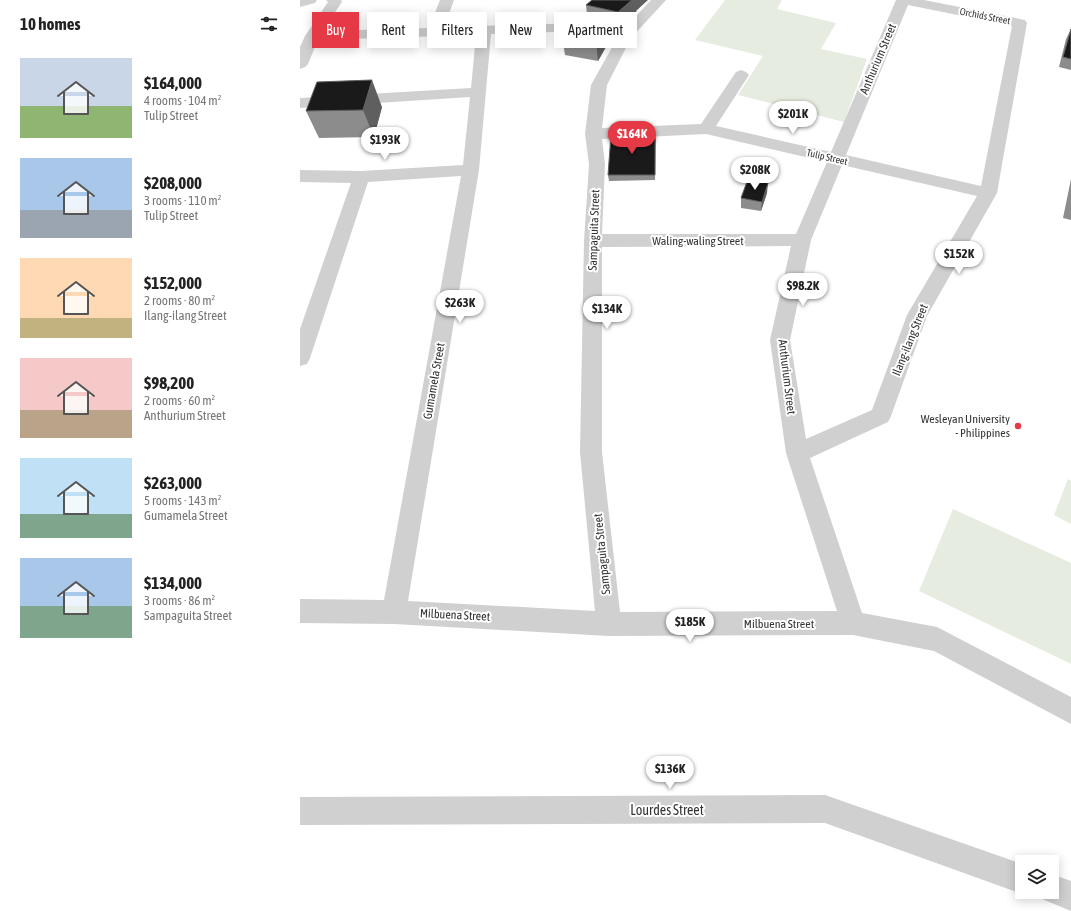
<!DOCTYPE html>
<html lang="en">
<head>
<meta charset="utf-8">
<style>
  :root { --surface:#fff; --page:#f6f6f6; --text:#222; --muted:#767676; --accent:#e63946 }
  body { margin:0; font-family:"Asap Condensed",sans-serif; background:var(--page); color:var(--text); height:100vh; display:flex; flex-direction:column; font-size:15px; white-space:nowrap }
  * { box-sizing:border-box; margin:0 }
  p { font-size:13px; color:var(--muted) }
  .icon { flex:none; width:22px; height:22px; fill:none; stroke:currentColor; stroke-width:2; stroke-linecap:round; stroke-linejoin:round }
  .map { position:relative; flex:1; overflow:hidden }
  .drawer { display:flex; flex-direction:column; background:var(--surface); width:300px }
  .drawer>* { flex:none }
  .top-card { position:absolute; left:12px; top:12px; width:380px; height:36px; display:flex; gap:8px }
  .fabs { position:absolute; left:715px; top:855px; display:grid; gap:8px }
  .fabs a { display:grid; place-items:center; width:44px; height:44px; border-radius:0px; background:var(--surface); box-shadow:0 2px 10px #0003; font-size:20px }
  .price { position:absolute; translate:-50% -34px; padding:0 9px; border-radius:14px; background:#fff; color:#222; font-size:13px; line-height:26px; filter:drop-shadow(0 1px 2px #0008) }
  .price::after { content:''; position:absolute; left:50%; top:24px; width:12px; height:9px; margin-left:-6px; background:inherit; clip-path:polygon(0 0,100% 0,50% 100%) }
  .price.selected { background:var(--accent); color:#fff }
  ul { padding:0; list-style:none }
  li { display:flex; align-items:center; gap:12px; height:100px; padding:0 20px }
  li span { display:grid; place-items:center; flex:none; width:112px; height:80px; border-radius:0px; color:#555 }
  li>.icon { margin-inline-start:auto }
  span .icon { width:48px; height:48px; fill:#fffc; stroke-width:1 }
  li b { font-size:17px }
  h2 { display:flex; justify-content:space-between; align-items:center; height:48px; padding:0 20px; font-size:17px }
  .pill { padding:0 14px; border-radius:0px; background:var(--surface); box-shadow:0 2px 10px #0003; font-size:14px; line-height:36px }
  .pill.selected { background:var(--accent); color:#fff }
  main { display:flex; flex:1; min-height:0 }
  .map>svg:first-child { display:block }
  .green { fill:#e6ecdf }
  .lines { fill:none; stroke-linecap:round; stroke-linejoin:round }
  .minor { fill:#d0d0d0; fill-rule:evenodd }
  .wall { fill:#8c8c8c }
  .shaded-wall { fill:#5f5f5f }
  .building { fill:#1a1a1a; stroke:#5f5f5f }
  .poi-dot { fill:#e63946; stroke:#fff; stroke-width:1.5 }
  .labels { text-anchor:middle; dominant-baseline:central; stroke-width:4; stroke-linejoin:round; paint-order:stroke }
  .far-street-label { font-size:10px; fill:#333; stroke:#fff }
  .street-label { font-size:12px; fill:#333; stroke:#fff }
  .poi-label { font-size:12px; fill:#333; stroke:#fff; text-anchor:end }
  .near-street-label { font-size:14px; fill:#333; stroke:#fff }
</style>
</head>
<body>
<main>
<section class="drawer">
<h2>10 homes<svg class="icon" aria-label="filters" viewBox="0 0 24 24"><path d="M4 7h16M4 17h16"/><circle cx="9" cy="7" r="2"/><circle cx="15" cy="17" r="2"/></svg></h2>
<ul>
<li><span style="background:linear-gradient(#c9d6e8 60%,#8fb573 0)"><svg class="icon" aria-label="home" viewBox="0 0 24 24"><path d="M3 11l9-7 9 7M6 9v11h12V9"/></svg></span><div><b>$164,000</b><p>4 rooms · 104 m²</p><p>Tulip Street</p></div></li>
<li><span style="background:linear-gradient(#a9c7e8 65%,#9aa5b1 0)"><svg class="icon" aria-label="home" viewBox="0 0 24 24"><path d="M3 11l9-7 9 7M6 9v11h12V9"/></svg></span><div><b>$208,000</b><p>3 rooms · 110 m²</p><p>Tulip Street</p></div></li>
<li><span style="background:linear-gradient(#ffd9b3 75%,#c2b280 0)"><svg class="icon" aria-label="home" viewBox="0 0 24 24"><path d="M3 11l9-7 9 7M6 9v11h12V9"/></svg></span><div><b>$152,000</b><p>2 rooms · 80 m²</p><p>Ilang-ilang Street</p></div></li>
<li><span style="background:linear-gradient(#f6c9c9 65%,#b9a48a 0)"><svg class="icon" aria-label="home" viewBox="0 0 24 24"><path d="M3 11l9-7 9 7M6 9v11h12V9"/></svg></span><div><b>$98,200</b><p>2 rooms · 60 m²</p><p>Anthurium Street</p></div></li>
<li><span style="background:linear-gradient(#bfe0f5 70%,#7fa58c 0)"><svg class="icon" aria-label="home" viewBox="0 0 24 24"><path d="M3 11l9-7 9 7M6 9v11h12V9"/></svg></span><div><b>$263,000</b><p>5 rooms · 143 m²</p><p>Gumamela Street</p></div></li>
<li><span style="background:linear-gradient(#a9c7e8 60%,#7fa58c 0)"><svg class="icon" aria-label="home" viewBox="0 0 24 24"><path d="M3 11l9-7 9 7M6 9v11h12V9"/></svg></span><div><b>$134,000</b><p>3 rooms · 86 m²</p><p>Sampaguita Street</p></div></li>
</ul>
</section>
<div class="map">
<svg width="771" height="911" viewBox="0 0 771 911">
  <rect width="100%" height="100%" fill="#fff"/>
  <path class="green" d="M425 0H482L477 9 536 23 521 49 567 59 544 122 438 95 463 56 395 40Z
    M768 479 771 481V524L754 515Z
    M653 509 771 563V664L619 591Z"/>
  <g class="lines">
    <path class="minor" d="M0 0H17L15 3 0 7Z
      M26 0H41L42 2 22 31 129 28 140 0H154L144 27 284 23 301 27 303 30 301 33 296 34 284 31 191 34 179 170 108 601 295 611 280 452 284 241 289 164 285 134 291 85 320 33 351 0H366L331 38 307 85 302 128 401 124 436 72 441 70 446 72 449 75 416 126 531 152 596 0H624L725 20 727 23 697 193 627 316 591 416 588 422 510 458 562 613 637 627 771 697V724L634 651 553 635 309 636 94 624 0 623V599L84 600 161 176 68 182 10 358 7 364 0 366V329L51 183 0 182V170L61 171 163 165 170 97 0 108V98L171 88 176 35 18 40 8 64 5 67 0 69V47L5 36 28 2ZM608 5 712 26 681 186 546 155ZM406 134 527 162 496 234H302L305 164 302 139ZM542 165 677 196 607 315 572 410 506 439 490 340 511 240ZM491 246 470 340 486 453 537 611 320 612 302 452V247Z
      M525 795 722 864V892H726L722 894 525 823 0 825V797Z
      M752 874 771 881V911L742 899 738 892H752Z"/>
  </g>
  <path class="wall" d="M286 5 336 11 337 13 320 29 310 27 311 38 298 61 265 55 262 36 287 15Z
    M771 29V70L759 67 766 39Z
    M82 107 74 137 19 138 6 111Z
    M356 138 355 180 309 181 308 175Z
    M771 179V220L763 218Z
    M467 193 461 211 441 208V198Z"/>
  <path class="shaded-wall" d="M332 0H348L336 11 337 13 320 29 318 12Z
    M309 19 311 38 298 61 296 42Z
    M72 80 82 107 74 137 63 110Z
    M468 183 467 193 461 211 462 202Z"/>
  <path class="building" d="M292 0H332L318 12 286 5Z
    M277 13 309 19 296 42 262 36Z
    M771 29V59L763 57Z
    M72 80 63 110 6 111 17 82Z
    M355 133V175H308L311 135Z
    M448 179 468 183 462 202 441 198Z"/>
  <circle class="poi-dot" cx="718" cy="426" r="4"/>
  <g class="labels">
    <g class="far-street-label">
      <text transform="translate(685 16) rotate(11)">Orchids Street</text>
      <text transform="translate(527 157) rotate(13)">Tulip Street</text>
    </g>
    <g class="street-label">
      <text transform="translate(578 59) rotate(-67)">Anthurium Street</text>
      <text transform="translate(294 230) rotate(-88)">Sampaguita Street</text>
      <text x="398" y="241">Waling-waling Street</text>
      <text transform="translate(610 340) rotate(-68)">Ilang-ilang Street</text>
      <text transform="translate(487 377) rotate(83)">Anthurium Street</text>
      <text transform="translate(134 381) rotate(-80)">Gumamela Street</text>
      <text transform="translate(302 554) rotate(-96)">Sampaguita Street</text>
      <text transform="translate(155 615) rotate(3)">Milbuena Street</text>
      <text x="479" y="624">Milbuena Street</text>
    </g>
    <g class="poi-label">
      <text x="710" y="419">Wesleyan University<tspan x="710" dy="14">- Philippines</tspan></text>
    </g>
    <g class="near-street-label">
      <text x="367" y="810">Lourdes Street</text>
    </g>
  </g>
</svg>
<div class="fabs">
<a><svg class="icon" aria-label="layers" viewBox="0 0 24 24"><path d="M12 4l9 5-9 5-9-5zM3 14l9 5 9-5"/></svg></a>
</div>
<b class="price" style="left:493px;top:135px">$201K</b>
<b class="price selected" style="left:332px;top:155px">$164K</b>
<b class="price" style="left:85px;top:161px">$193K</b>
<b class="price" style="left:455px;top:191px">$208K</b>
<b class="price" style="left:659px;top:275px">$152K</b>
<b class="price" style="left:503px;top:307px">$98.2K</b>
<b class="price" style="left:160px;top:324px">$263K</b>
<b class="price" style="left:307px;top:330px">$134K</b>
<b class="price" style="left:390px;top:643px">$185K</b>
<b class="price" style="left:370px;top:790px">$136K</b>
<div class="top-card">
<a class="pill selected">Buy</a>
<a class="pill">Rent</a>
<a class="pill">Filters</a>
<a class="pill">New</a>
<a class="pill">Apartment</a>
</div>
</div>
</main>
</body>
</html>
